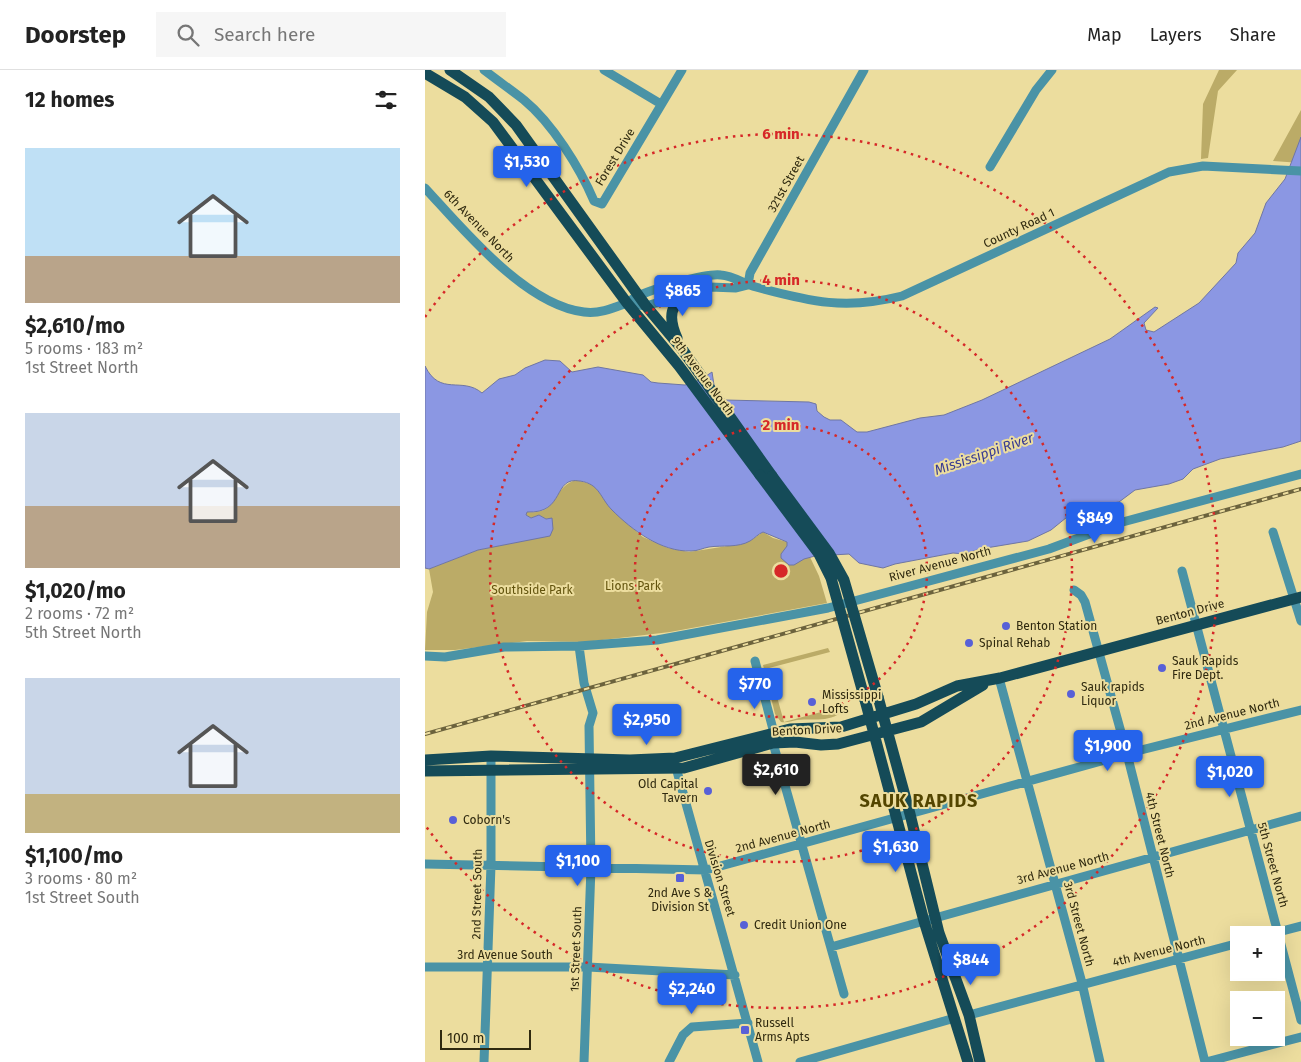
<!DOCTYPE html>
<html lang="en">
<head>
<meta charset="utf-8">
<style>
  :root { --surface:#fff; --page:#f6f6f6; --text:#222; --muted:#767676; --line:#e0e0e0; --accent:#2563eb }
  body { margin:0; font-family:"Fira Sans",sans-serif; background:var(--page); color:var(--text); height:100vh; display:flex; flex-direction:column; font-size:19px; white-space:nowrap }
  * { box-sizing:border-box; margin:0 }
  p { font-size:16px; color:var(--muted) }
  .icon { flex:none; width:28px; height:28px; fill:none; stroke:currentColor; stroke-width:2; stroke-linecap:round; stroke-linejoin:round }
  .map { position:relative; flex:1; overflow:hidden }
  .sheet { display:flex; flex-direction:column; background:var(--surface); width:425px }
  .sheet>* { flex:none }
  .fabs { position:absolute; left:805px; top:856px; display:grid; gap:10px }
  .fabs a { display:grid; place-items:center; width:55px; height:55px; border-radius:0px; background:var(--surface); box-shadow:0 5px 20px #0002; font-size:25px }
  .scale { position:absolute; left:15px; bottom:12px; width:91px; box-sizing:border-box; padding-left:5px; border:2px solid #2f290f; border-top:0; font-size:14px; line-height:18px; white-space:nowrap; color:#2f290f; -webkit-text-stroke:4px #ecdd9e; paint-order:stroke }
  .price { position:absolute; translate:-50% -42px; padding:0 11px; border-radius:5px; background:var(--accent); color:#fff; font-size:16px; line-height:32px; filter:drop-shadow(0 1px 2px #0008) }
  .price::after { content:''; position:absolute; left:50%; top:30px; width:15px; height:11px; margin-left:-8px; background:inherit; clip-path:polygon(0 0,100% 0,50% 100%) }
  .price.on { background:#222; color:#fff }
  ul { padding:0; list-style:none }
  li { display:grid; align-content:center; gap:10px; height:265px; padding:0 25px }
  li span { display:grid; place-items:center; height:155px; border-radius:0px; color:#555 }
  li>.icon { margin-inline-start:auto }
  span .icon { width:90px; height:90px; fill:#fffc; stroke-width:1 }
  li b { font-size:21px }
  h2 { display:flex; justify-content:space-between; align-items:center; height:60px; padding:0 25px; font-size:21px }
  header { display:flex; align-items:center; gap:30px; box-sizing:border-box; height:70px; padding:0 25px; background:var(--surface); border-bottom:1px solid var(--line) }
  header strong { font-size:24px }
  nav { display:flex; gap:28px; margin-inline-start:auto; font-size:18px }
  .search { width:350px; height:45px; background:var(--page); display:flex; align-items:center; gap:12px; box-sizing:border-box; padding:0 18px; border-radius:0px; color:var(--muted); font-size:19px }
  main { display:flex; flex:1; min-height:0 }
  .map>svg:first-child { display:block }
  .green { fill:#bbab67 }
  .water { fill:#8b97e3; stroke:#6f76a3 }
  .lines { fill:none; stroke-linecap:round; stroke-linejoin:round }
  .minor { stroke:#4a93a6; stroke-width:9 }
  .major { stroke:#154b58; stroke-width:11 }
  .rail-casing { stroke:#6c633d; stroke-width:4 }
  .rail { stroke:#ecdd9e; stroke-width:2; stroke-dasharray:5.5; stroke-linecap:butt }
  .major-bridge { stroke:#154b58; stroke-width:11 }
  .ring { fill:none; stroke:#d62828; stroke-width:2.5; stroke-dasharray:2.5 5 }
  .poi-dot { fill:#5860d7; stroke:#ecdd9e; stroke-width:2 }
  .labels { text-anchor:middle; dominant-baseline:central; stroke-width:4; stroke-linejoin:round; paint-order:stroke }
  .street-label { font-size:12px; fill:#2f290f; stroke:#ecdd9e }
  .park-label { font-size:12px; fill:#62530d; stroke:#ecdd9e }
  .poi-label { font-size:12px; fill:#2f290f; stroke:#ecdd9e; text-anchor:start }
  .water-label { font-size:14px; font-style:italic; fill:#373b93; stroke:#ecdd9e }
  .district-label { font-size:18px; font-weight:bold; letter-spacing:1px; fill:#534500; stroke:#ecdd9e }
  .centre { fill:#d62828; stroke:#ecdd9e; stroke-width:2.5 }
  .ring-label { font-size:15px; text-anchor:middle; font-weight:bold; fill:#d62828; stroke:#ecdd9e; stroke-width:4; stroke-linejoin:round; paint-order:stroke }
</style>
</head>
<body>
<header>
<strong>Doorstep</strong>
<div class="search"><svg class="icon" aria-label="search" viewBox="0 0 24 24"><circle cx="10" cy="10" r="6"/><path d="M15 15l6 6"/></svg>Search here</div>
<nav><a>Map</a><a>Layers</a><a>Share</a></nav>
</header>
<main>
<section class="sheet">
<h2>12 homes<svg class="icon" aria-label="filters" viewBox="0 0 24 24"><path d="M4 7h16M4 17h16"/><circle cx="9" cy="7" r="2"/><circle cx="15" cy="17" r="2"/></svg></h2>
<ul>
<li><span style="background:linear-gradient(#bfe0f5 70%,#b9a48a 0)"><svg class="icon" aria-label="home" viewBox="0 0 24 24"><path d="M3 11l9-7 9 7M6 9v11h12V9"/></svg></span><div><b>$2,610/mo</b><p>5 rooms · 183 m²</p><p>1st Street North</p></div></li>
<li><span style="background:linear-gradient(#c9d6e8 60%,#b9a48a 0)"><svg class="icon" aria-label="home" viewBox="0 0 24 24"><path d="M3 11l9-7 9 7M6 9v11h12V9"/></svg></span><div><b>$1,020/mo</b><p>2 rooms · 72 m²</p><p>5th Street North</p></div></li>
<li><span style="background:linear-gradient(#c9d6e8 75%,#c2b280 0)"><svg class="icon" aria-label="home" viewBox="0 0 24 24"><path d="M3 11l9-7 9 7M6 9v11h12V9"/></svg></span><div><b>$1,100/mo</b><p>3 rooms · 80 m²</p><p>1st Street South</p></div></li>
</ul>
</section>
<div class="map">
<svg width="876" height="992" viewBox="0 0 876 992">
  <rect width="100%" height="100%" fill="#ecdd9e"/>
  <path class="green" d="M794 0H812L793 21 783 88 776 89 778 34Z
    M876 40V93L848 91Z
    M151 410 169 415 187 440 205 456 218 467 243 478 264 482 309 475 325 471 338 462 348 468 362 472 378 489 385 487 394 506 402 533 245 562 160 572 102 571 30 580H0L2 542 8 522 4 499 53 480 125 465V448L121 449 114 445 106 448 101 445 102 442C135 445 125 418 151 410Z
    M403 578 405 582 344 598 359 652 422 635C411 654 391 648 372 650 366 651 362 653 356 652L350 644 338 595Z"/>
  <path class="water" d="M876 67V371L858 377 795 389 768 399 758 409 744 414 710 420 694 432 652 439 626 460 603 471 555 479 539 484 528 483 470 494 458 498 434 493 424 484 390 486 379 489 369 495H364L356 488V484L362 476V472L338 462C333 464 330 468 325 471 313 478 297 475 284 477 278 478 273 481 266 481 236 482 207 460 187 440 175 428 175 414 155 411 127 406 141 444 102 442L101 445 106 448 114 445 121 449 127 448 128 459 125 466 53 480 4 499 0 498V296C15 327 37 306 57 323L74 309 90 305 100 298 120 290 135 291 147 302 173 297 218 305 226 312 233 313 260 315 275 310 287 302 289 315 300 330 384 332 391 334 392 341 399 347 405 350H416L432 362H442L495 348 519 345 557 330 685 269 730 237 733 238 719 253 721 260 729 262 774 233 811 193 813 183 830 163 841 133 860 109Z"/>
  <g class="lines">
    <path class="minor" d="M59 0C72 10 86 20 99 30 127 53 155 98 169 131L177 134 257 0
      M179 0 236 34
      M565 97 611 20 627 0
      M0 118C38 159 100 235 159 242 173 244 186 239 199 234 205 232 209 227 215 225 232 218 279 203 296 205 309 206 319 214 331 217 386 232 421 240 477 226L744 102 778 96 876 101
      M323 215 325 203 439 0
      M202 233 221 236 285 217 311 218 323 215
      M848 462 876 551
      M757 501 876 950
      M649 520 656 525 660 532 702 684 780 992
      M154 576 159 613 168 643 164 656 166 797 159 992
      M0 586 20 587 79 577 154 576 232 570 403 538 624 479 694 453 876 404
      M330 591 349 663 348 673 419 924
      M574 608 657 913 675 992
      M250 694 333 992
      M0 794 281 800 716 680 876 640
      M842 865 876 856
      M406 877 876 746
      M0 897H163L310 905
      M544 945 814 873
      M59 992 66 795V686
      M244 992 258 965 267 957 323 953
      M375 992 530 948
      M781 992 876 967"/>
    <path class="major" d="M25 0 64 27 91 55 221 236 257 279 347 406
      M0 3 40 27 68 52 202 233 254 296 335 405
      M252 268C239 238 250 230 277 219
      M453 627 485 744 514 863 544 945 555 992
      M440 630 499 851 543 992
      M0 690 66 686 205 690 250 688 365 659 416 657 491 634 532 616 575 608 876 527
      M0 701 259 698 348 673 370 672 396 675 413 674 496 652 558 615"/>
    <g class="rail-casing">
      <path id="rail" d="M0 664 876 419"/>
    </g>
    <use href="#rail" class="rail"/>
    <path class="major-bridge" d="M335 405 394 484 406 508 440 630
      M347 406 404 483 419 510 453 627"/>
  </g>
  <g class="ring">
    <circle cx="356" cy="501" r="146"/>
    <circle cx="356" cy="501" r="291"/>
    <path d="M0 247A437 437 0 1 1 0 755"/>
  </g>
  <g class="poi-dot">
    <circle cx="581" cy="556" r="5"/>
    <circle cx="544" cy="573" r="5"/>
    <circle cx="737" cy="598" r="5"/>
    <circle cx="646" cy="624" r="5"/>
    <circle cx="387" cy="632" r="5"/>
    <circle cx="283" cy="721" r="5"/>
    <circle cx="28" cy="750" r="5"/>
    <rect x="250" y="803" width="10" height="10" rx="2.5"/>
    <circle cx="319" cy="855" r="5"/>
    <rect x="315" y="955" width="10" height="10" rx="2.5"/>
  </g>
  <g class="labels">
    <g class="street-label">
      <text transform="translate(190 87) rotate(-59)">Forest Drive</text>
      <text transform="translate(361 114) rotate(-61)">321st Street</text>
      <text transform="translate(54 156) rotate(46)">6th Avenue North</text>
      <text transform="translate(594 158) rotate(-25)">County Road 1</text>
      <text transform="translate(278 306) rotate(53)">9th Avenue North</text>
      <text transform="translate(515 494) rotate(-15)">River Avenue North</text>
      <text transform="translate(765 542) rotate(-15)">Benton Drive</text>
      <text transform="translate(807 644) rotate(-14)">2nd Avenue North</text>
      <text transform="translate(382 660) rotate(-3)">Benton Drive</text>
      <text transform="translate(735 765) rotate(76)">4th Street North</text>
      <text transform="translate(358 766) rotate(-15)">2nd Avenue North</text>
      <text transform="translate(848 795) rotate(75)">5th Street North</text>
      <text transform="translate(638 798) rotate(-15)">3rd Avenue North</text>
      <text transform="translate(295 808) rotate(73)">Division Street</text>
      <text transform="translate(52 824) rotate(-89)">2nd Street South</text>
      <text transform="translate(654 854) rotate(75)">3rd Street North</text>
      <text transform="translate(151 879) rotate(-88)">1st Street South</text>
      <text transform="translate(734 881) rotate(-14)">4th Avenue North</text>
      <text x="80" y="885">3rd Avenue South</text>
    </g>
    <g class="park-label">
      <text x="208" y="516">Lions Park</text>
      <text x="107" y="520">Southside Park</text>
    </g>
    <g class="poi-label">
      <text x="591" y="556">Benton Station</text>
      <text x="554" y="573">Spinal Rehab</text>
      <text x="747" y="591">Sauk Rapids<tspan x="747" dy="14">Fire Dept.</tspan></text>
      <text x="656" y="617">Sauk rapids<tspan x="656" dy="14">Liquor</tspan></text>
      <text x="397" y="625">Mississippi<tspan x="397" dy="14">Lofts</tspan></text>
      <text x="273" y="714" text-anchor="end">Old Capital<tspan x="273" dy="14">Tavern</tspan></text>
      <text x="38" y="750">Coborn's</text>
      <text x="255" y="823" text-anchor="middle">2nd Ave S &amp;<tspan x="255" dy="14">Division St</tspan></text>
      <text x="329" y="855">Credit Union One</text>
      <text x="330" y="953">Russell<tspan x="330" dy="14">Arms Apts</tspan></text>
    </g>
    <g class="water-label">
      <text transform="translate(559 384) rotate(-19)">Mississippi River</text>
    </g>
    <g class="district-label">
      <text x="494" y="731">SAUK RAPIDS</text>
    </g>
  </g>
  <circle cx="356" cy="501" r="8" class="centre"/>
  <g class="ring-label">
    <text x="356" y="69">6 min</text>
    <text x="356" y="215">4 min</text>
    <text x="356" y="360">2 min</text>
  </g>
</svg>
<div class="fabs">
<a>+</a>
<a>−</a>
</div>
<div class="scale">100 m</div>
<b class="price" style="left:102px;top:118px">$1,530</b>
<b class="price" style="left:258px;top:247px">$865</b>
<b class="price" style="left:670px;top:474px">$849</b>
<b class="price" style="left:330px;top:640px">$770</b>
<b class="price" style="left:222px;top:676px">$2,950</b>
<b class="price" style="left:683px;top:702px">$1,900</b>
<b class="price on" style="left:351px;top:726px">$2,610</b>
<b class="price" style="left:805px;top:728px">$1,020</b>
<b class="price" style="left:471px;top:803px">$1,630</b>
<b class="price" style="left:153px;top:817px">$1,100</b>
<b class="price" style="left:546px;top:916px">$844</b>
<b class="price" style="left:267px;top:945px">$2,240</b>
</div>
</main>
</body>
</html>
